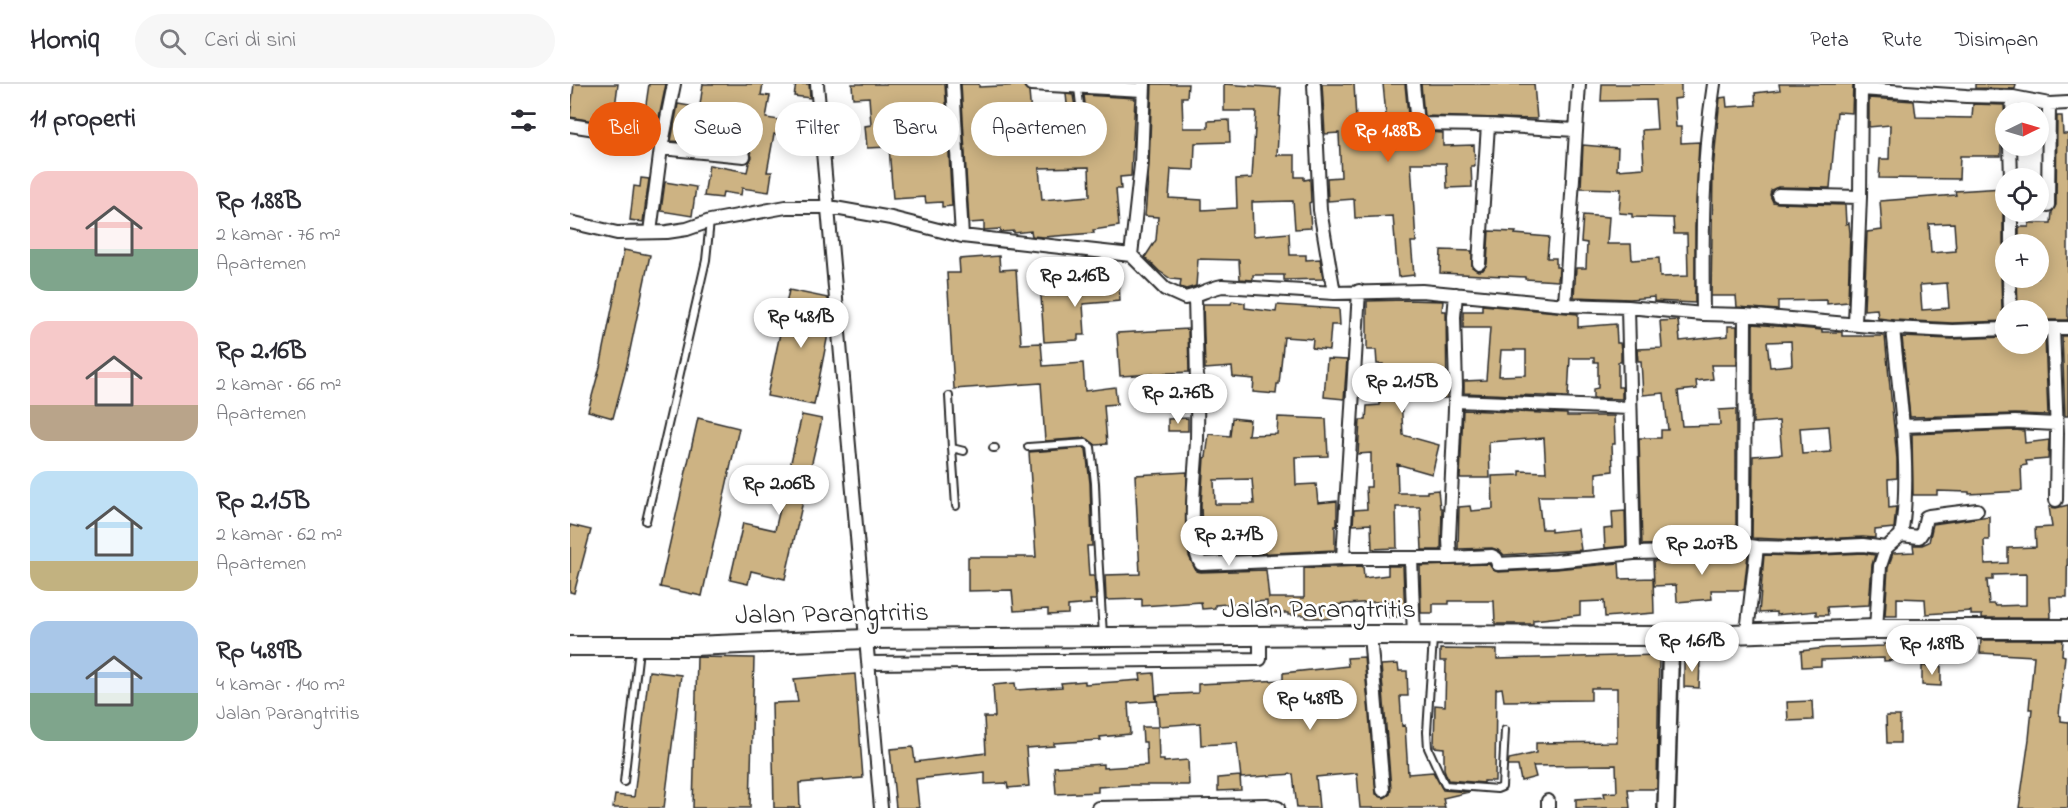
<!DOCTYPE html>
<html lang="id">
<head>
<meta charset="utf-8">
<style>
  :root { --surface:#fff; --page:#f7f7f7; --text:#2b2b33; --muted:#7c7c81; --line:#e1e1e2; --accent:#ea580c }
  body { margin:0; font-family:"Indie Flower",sans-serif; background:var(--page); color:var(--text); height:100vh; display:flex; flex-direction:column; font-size:22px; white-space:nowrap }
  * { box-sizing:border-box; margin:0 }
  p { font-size:20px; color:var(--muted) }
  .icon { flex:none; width:33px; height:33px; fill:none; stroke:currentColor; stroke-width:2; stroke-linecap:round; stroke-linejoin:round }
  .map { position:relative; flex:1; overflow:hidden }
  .drawer { display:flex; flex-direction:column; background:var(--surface); width:570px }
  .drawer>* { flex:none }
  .guide { position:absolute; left:18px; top:18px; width:570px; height:54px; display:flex; gap:12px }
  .needle { width:39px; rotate:85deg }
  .buttons { position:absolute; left:1425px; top:18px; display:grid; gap:12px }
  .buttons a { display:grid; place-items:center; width:54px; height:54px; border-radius:50%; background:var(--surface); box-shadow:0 3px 15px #0003; font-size:30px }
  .price { position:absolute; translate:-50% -51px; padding:0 14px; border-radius:21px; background:#fff; color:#222; font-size:20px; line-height:39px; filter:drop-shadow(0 2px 3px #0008) }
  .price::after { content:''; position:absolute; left:50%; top:36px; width:18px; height:14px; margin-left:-9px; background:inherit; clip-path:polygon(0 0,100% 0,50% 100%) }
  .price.active { background:var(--accent); color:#fff }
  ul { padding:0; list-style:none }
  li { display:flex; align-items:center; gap:18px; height:150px; padding:0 30px }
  li span { display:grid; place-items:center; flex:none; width:168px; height:120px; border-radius:18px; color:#555 }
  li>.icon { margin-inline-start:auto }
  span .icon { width:72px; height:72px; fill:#fffc; stroke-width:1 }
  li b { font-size:26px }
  h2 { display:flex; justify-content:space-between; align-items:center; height:72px; padding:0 30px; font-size:26px }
  .tag { padding:0 21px; border-radius:27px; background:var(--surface); box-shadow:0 3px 15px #0003; font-size:21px; line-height:54px }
  .tag.active { background:var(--accent); color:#fff }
  header { display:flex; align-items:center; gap:36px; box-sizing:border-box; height:84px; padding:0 30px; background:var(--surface); border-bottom:2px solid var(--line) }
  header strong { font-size:28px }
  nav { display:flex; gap:33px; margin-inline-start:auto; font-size:21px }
  .search { width:420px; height:54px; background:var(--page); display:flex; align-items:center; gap:15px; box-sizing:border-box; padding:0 21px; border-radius:33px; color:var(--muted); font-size:22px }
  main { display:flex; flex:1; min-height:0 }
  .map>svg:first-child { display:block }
  .building { fill:#cdb383; stroke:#2b2b2b; stroke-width:1.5; fill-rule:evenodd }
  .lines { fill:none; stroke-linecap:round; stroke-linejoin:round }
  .service-casing { stroke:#2b2b2b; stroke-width:10 }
  .minor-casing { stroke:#2b2b2b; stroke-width:16 }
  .tertiary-casing { stroke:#2b2b2b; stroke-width:20 }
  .primary-casing { stroke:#2b2b2b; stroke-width:22 }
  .service { stroke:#fff; stroke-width:6 }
  .minor { stroke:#fff; stroke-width:12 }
  .tertiary { stroke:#fff; stroke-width:15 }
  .primary { stroke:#fff; stroke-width:18 }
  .labels { text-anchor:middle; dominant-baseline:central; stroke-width:5; stroke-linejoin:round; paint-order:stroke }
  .street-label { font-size:27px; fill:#2b2b2b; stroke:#fff }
</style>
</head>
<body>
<header>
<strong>Homiq</strong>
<div class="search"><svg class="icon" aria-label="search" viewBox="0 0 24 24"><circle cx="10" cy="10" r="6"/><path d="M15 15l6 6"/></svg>Cari di sini</div>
<nav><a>Peta</a><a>Rute</a><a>Disimpan</a></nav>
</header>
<main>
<section class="drawer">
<h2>11 properti<svg class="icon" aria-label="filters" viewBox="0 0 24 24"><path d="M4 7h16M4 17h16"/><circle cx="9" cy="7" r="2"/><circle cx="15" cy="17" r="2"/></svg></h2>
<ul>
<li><span style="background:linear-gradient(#f6c9c9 65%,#7fa58c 0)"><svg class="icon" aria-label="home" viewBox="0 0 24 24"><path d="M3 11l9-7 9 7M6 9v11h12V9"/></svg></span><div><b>Rp 1.88B</b><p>2 kamar · 76 m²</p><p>Apartemen</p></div></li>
<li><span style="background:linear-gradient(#f6c9c9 70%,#b9a48a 0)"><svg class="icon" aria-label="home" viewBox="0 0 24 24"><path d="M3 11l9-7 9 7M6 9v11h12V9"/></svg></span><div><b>Rp 2.16B</b><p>2 kamar · 66 m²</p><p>Apartemen</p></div></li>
<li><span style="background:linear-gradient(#bfe0f5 75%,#c2b280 0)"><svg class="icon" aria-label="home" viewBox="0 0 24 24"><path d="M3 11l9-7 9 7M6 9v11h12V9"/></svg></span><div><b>Rp 2.15B</b><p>2 kamar · 62 m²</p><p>Apartemen</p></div></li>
<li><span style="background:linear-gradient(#a9c7e8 60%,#7fa58c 0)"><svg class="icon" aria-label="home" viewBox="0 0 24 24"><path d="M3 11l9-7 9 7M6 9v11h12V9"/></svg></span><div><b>Rp 4.89B</b><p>4 kamar · 140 m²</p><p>Jalan Parangtritis</p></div></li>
</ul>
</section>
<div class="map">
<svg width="1498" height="724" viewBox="0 0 1498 724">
  <rect width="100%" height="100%" fill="#fff"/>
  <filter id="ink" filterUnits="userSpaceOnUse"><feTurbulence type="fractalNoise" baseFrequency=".0167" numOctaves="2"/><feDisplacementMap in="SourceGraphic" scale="12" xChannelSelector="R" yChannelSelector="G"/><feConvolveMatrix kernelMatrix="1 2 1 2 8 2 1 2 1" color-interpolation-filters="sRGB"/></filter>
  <g filter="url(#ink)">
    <path class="building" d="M4 0H48L45 23 75 27 79 0H96L83 62 66 59 67 50 50 48 51 42 0 33Z
      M133 0H193L191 11 200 12 196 34 228 39 229 37 242 39 244 56 204 50 197 88H202L199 108 172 104 171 111 153 108 152 114 134 112 139 81 177 88 179 79 182 73 180 67 182 51 158 48 162 25 130 21Z
      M226 0H239L240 14 224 12Z
      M282 0H375L382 122 372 123V118L356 119 355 113 323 115 319 63 297 64 295 42 301 41 299 13 283 14Z
      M391 0H409V3L453 1 459 8 462 41 501 40V64L525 63 527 27 516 28 514 11 565 14 561 92 550 93 551 105H546L549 142 523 146 524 149 474 153 462 152 461 147 444 149V147L431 148 430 145 414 146V138L399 139ZM519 83 520 112 472 116 469 84Z
      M582 0H618L617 13H612L613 44H638V37L659 36 660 58 625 59 624 86 601 85 599 114 632 116V126L667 124 666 95 682 94 686 27H654V0L711 4 707 71H725V93H734V96L740 95 741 118 739 119 741 144 725 145 723 117 682 118 683 152 719 149 720 171H736V176L750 175 753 195 714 196V191H683V196L670 195 669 176 628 175 626 202 616 205 610 203 611 196 601 195 589 187 575 173 586 156 588 133 575 132 579 81Z
      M752 0H784L787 54 818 52 813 0H835L839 41 843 47 873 49V62L904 61 905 82H901L902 103 877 104 876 79H841L846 158H841L844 191 828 193 823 132 785 134 784 115 758 117 757 94 771 93 769 49 755 50Z
      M851 0H964L967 35 854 32Z
      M1032 0H1111V14L1104 15 1106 43H1111V59L1129 58 1125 143V219L1084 217V213L1060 215 1004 213 1006 184H1016L1017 159 1011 158 1013 131 1039 133 1037 160H1061L1062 176 1089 174 1090 193 1118 192 1117 150H1104L1103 134 1062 133V130L1049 129 1051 105 1011 104 1013 61 1048 64 1047 86 1074 84 1072 46 1087 45 1085 16 1031 17Z
      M1209 0H1283L1282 29 1267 28 1260 104 1208 103 1201 106 1200 111 1203 118 1208 119 1275 121 1276 140 1279 139 1280 149 1278 218 1257 220V216L1208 217V226L1167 223 1166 212H1141L1143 86 1150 14 1156 13 1157 23 1186 21 1185 9 1210 6Z
      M1405 0H1446L1445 5 1405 4Z
      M496 10 503 11 506 29 498 30Z
      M1299 14 1344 17 1346 33 1402 34 1403 20 1434 21 1436 55 1431 62V72H1390L1389 95 1309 94 1310 75H1319L1320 41 1299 43Z
      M108 20 138 25 135 45 153 48 151 61 101 57Z
      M1487 32H1492L1493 50H1498V236H1468V226H1448L1447 194H1468V160H1449V143H1459V139H1481L1482 128 1486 121Z
      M71 94 79 95 73 138 60 136 64 102 70 103Z
      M95 98 126 103 122 132 91 127Z
      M1433 104V160L1436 166V187L1431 194 1432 226 1436 237 1382 239 1324 236 1308 234 1307 225 1294 226 1297 148 1312 146 1310 117 1386 111 1385 107ZM1384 139 1386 167 1361 169 1359 140ZM1377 199 1379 224 1352 226 1350 201Z
      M919 147 946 148 945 150 979 153 977 174H986V183H989L988 197 955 195V193L870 189 871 166 902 167V183L908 187 913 186 917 180Z
      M54 166 80 171 56 285 43 334 18 327 31 279Z
      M429 172 430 186 446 185 451 260 471 259 473 282 513 279 515 307 545 303 547 320 534 321 537 360 526 361 516 354 475 357 471 299 384 305 377 189H390L389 175Z
      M520 190 521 198 549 196 550 217 513 220 515 251H508V256L474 258 471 212 505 209 504 191Z
      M219 206 258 214 260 240 244 321 197 312Z
      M835 216 873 217 872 227H876L877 314H858V311L831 312 833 351 869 361 862 390 827 380 828 409H857V407L868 406 870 424H872L871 466H852L850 423H826L827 464 802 465 801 440 783 441 784 426 797 425 796 403H801V369L788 370 790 336H796L797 322 810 321V315H814L813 280H807L806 266H797V217Z
      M662 217 675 219V224L706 228 707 221 769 225 770 241H761L759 266 742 264 743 255 714 253 709 300H707L706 310 683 308 684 295 663 293 662 283 635 285 633 220H661Z
      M912 221 1008 230V243L1046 240 1047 259H1050L1051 266V278H1048V303H1052V315L1023 314V305L1028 304V278H1024V274H1000L998 313 894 309V297L916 296 920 244H893V227H912ZM931 266H956V291L929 292Z
      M1108 236 1110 257 1158 252V242H1167V281H1141L1143 295 1126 297 1127 305 1108 307 1112 342 1150 341 1149 326 1166 325V454L1108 460 1072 461 1069 354H1091V346H1098L1094 309 1073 311 1071 277H1068L1067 265 1092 264 1090 237Z
      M1183 240 1252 246V248H1272V252H1315L1327 375V394L1318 395 1319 424 1326 423 1324 444 1305 446V454L1293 453 1229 456 1182 454 1183 372 1212 370 1209 337 1183 339ZM1221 257 1222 281 1200 283 1197 258ZM1259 342 1261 368 1232 370 1230 344Z
      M618 245 619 288 550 292 547 249Z
      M1468 252H1475L1478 331 1445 330 1340 333 1332 253 1382 255 1436 253V260H1468Z
      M1492 252H1498V332H1495Z
      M757 275 777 276 774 315 754 313Z
      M893 326 997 330V332H1044L1045 360H1042L1043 387 1026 389V412H968L972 445H981V448L1008 445 1011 466 934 471 930 467 922 464 888 465 889 423 900 422 901 427 923 425 922 392 950 391V387L976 388 974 354 919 358 920 394H890Z
      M232 331 252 335 215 495 181 487 178 500 160 496 173 439 205 446Z
      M708 333 756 335 758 372 725 373 726 401 746 400 748 419 767 417V442H765V466L682 470 681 457H655L654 471 636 472 632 454 631 420 634 374 636 373 639 350 660 352 662 334 680 336 678 351 707 350ZM682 395 684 420H645L644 396Z
      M128 334 169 344 132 512 90 503Z
      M618 334V347H598V335Z
      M1445 346 1454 347 1455 359 1479 356 1478 375 1456 377 1457 381 1451 382 1452 407 1399 410V408L1367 407V411H1343L1342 350Z
      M514 364 516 366 520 399 522 462H517L519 492H524L526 516H520L521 520 498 522V530L478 531V525L444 527 442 506 398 507V473H466L459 368Z
      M617 388 616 455 619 472 626 487 631 488 696 486 699 514H734V484L793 482 794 494 818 491V482H833L835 533H818V517L763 521 764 534 752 535V534H736V531H718V529H697V517L645 521V524L632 525 631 518 572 522V515L536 516 535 491 570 490 565 391Z
      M1498 421 1497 513H1480L1481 534H1412V531H1401V527L1356 530 1355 515 1327 514V532H1315L1318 484 1323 469 1344 468 1343 461H1352L1359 458 1363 440 1419 432V456H1414L1415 480 1438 479V464L1466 463 1465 444 1482 443 1479 423 1486 424ZM1456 490V521L1426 522 1425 520H1419L1417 496H1423V491Z
      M1055 427 1056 462 1035 464 1034 445 1043 444 1042 428Z
      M0 441 21 446 4 509 0 508Z
      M1174 469 1178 470 1174 506H1141L1142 515 1107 518 1106 501 1084 502 1083 477 1110 476Z
      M1293 469 1305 471 1302 481 1299 521 1257 523 1258 531H1246V527L1206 531V528L1189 529 1194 471 1229 472Z
      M1049 479 1050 495 1083 494 1084 529 1035 533 1034 517 1010 518V531L963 536V540H925L924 517H879V520H863V529H851L850 482 919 480 923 486 928 488 986 485Z
      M1411 556H1493L1492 571 1495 572 1489 631 1491 632V637L1498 638V724H1449L1459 655 1462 625H1459L1464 572 1410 569Z
      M1314 560H1332V576L1314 577V574L1251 576V582L1232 583 1231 567 1255 564 1314 562Z
      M870 565 927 566V575L1089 571 1087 705H1058L1060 724H1006V715L1035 713 1034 709 1047 708 1046 681 963 682 966 693 951 697 948 682H938L939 675 966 669V659L1047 658V604H1021V616L934 617 932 604 926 605 925 697H914V699L878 696 874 685V664L864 663 865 621 875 622 876 577H870Z
      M127 573 184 574 180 724H123Z
      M794 573 806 710 814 714 820 710 821 705 811 581 828 580 829 587H837L838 612H830L832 642 835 641 838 690 863 688 873 706 899 708 873 714 875 724H790L787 689 746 693 749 724H727L723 690 671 694 667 659 631 661 630 639 589 642 587 611 628 609V600L713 596V589L778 582 777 574Z
      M1114 575H1130L1129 604 1114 603Z
      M1352 582H1371V602L1352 601Z
      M79 587 111 591 94 724H43L45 711 64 713Z
      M584 589 586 617 558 619 560 650 530 653 531 656 484 659V662L456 664 459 702 438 704 437 699 415 700V688L346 695 349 724H326L320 665 343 663 345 678 416 669 414 633H425L423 601 445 599 446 606 492 603 491 599 515 597V600L571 596 570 590Z
      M285 590 293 694 229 699 230 724H204L202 619 228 618 224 595Z
      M1242 617 1243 636 1218 637 1217 618Z
      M1316 632H1330V659H1317Z
      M572 643H588L589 676H594V678L618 676 619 701H558L528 703V708L486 710 484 683 533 680V684L577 681 576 658H573Z
      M670 692 671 706 648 707V694Z"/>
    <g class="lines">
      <g class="service-casing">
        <path id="service" d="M508 4 514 56
          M379 312 382 364 394 367
          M458 363 516 359 521 363 525 399 527 452 533 551
          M382 364 386 422
          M423 364H425
          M76 437 136 176 140 137
          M863 554 857 648 858 664 875 701 927 705 932 703 935 646
          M54 698 69 565"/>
      </g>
      <g class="minor-casing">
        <path id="minor" d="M247 0 311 724
          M383 0 392 152
          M461 0 573 6
          M744 0 750 126 764 209
          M843 0 847 40 918 41 1006 46
          M1291 5 1396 12 1443 13 1479 20 1498 19
          M1442 28 1443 13
          M0 41 38 47
          M1440 62 1441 94
          M91 64 174 72
          M1208 111 1290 113
          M1478 121 1479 20
          M0 138 47 149 97 148 117 145 140 137 216 123H259L321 134 392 152 561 171 595 205 615 214C629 211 637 205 652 202L764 209 852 207 995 221 1058 223 1133 230 1175 231 1323 244 1382 247 1436 245
          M80 148 91 64 104 0
          M1441 160V128
          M561 171 571 81 574 0
          M909 179 918 41
          M1439 194 1440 226
          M625 212C626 260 628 308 627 356 626 384 616 457 631 480L773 474H880L922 472 926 474 928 480 986 477 1064 469 1109 468 1174 461 1187 463 1229 464 1293 461 1316 464
          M995 221 1009 0
          M1058 223 1064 469
          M1133 230C1132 153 1132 76 1144 0
          M1285 239 1290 113 1291 0
          M1468 244H1498
          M1483 244 1487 349 1486 416
          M885 317 1060 324
          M1332 342 1445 338 1486 340
          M1331 451 1349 453 1353 447 1356 433 1359 432 1407 426
          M1174 461 1175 231
          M773 474 789 207
          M841 474 844 552
          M880 474 879 455 886 303 884 233 886 210
          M1306 545 1310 482 1316 464 1331 451C1342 388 1329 308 1323 244
          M1177 548 1187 463
          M800 551 813 706
          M298 579 690 575V553
          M978 717V724
          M528 724 697 721 708 724"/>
      </g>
      <g class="tertiary-casing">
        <path id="tertiary" d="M1096 724 1101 552"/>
      </g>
      <g class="primary-casing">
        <path id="primary" d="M0 562H123L296 555 800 551 1101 552 1306 545H1498"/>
      </g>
      <use href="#service" class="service"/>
      <use href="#minor" class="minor"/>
      <use href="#tertiary" class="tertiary"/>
      <use href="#primary" class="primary"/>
    </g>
  </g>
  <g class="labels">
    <g class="street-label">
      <text x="749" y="526">Jalan Parangtritis</text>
      <text transform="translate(262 531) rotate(-1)">Jalan Parangtritis</text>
    </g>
  </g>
</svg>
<div class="buttons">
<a><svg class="needle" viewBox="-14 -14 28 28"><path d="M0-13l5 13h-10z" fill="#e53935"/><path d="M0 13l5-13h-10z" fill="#7c7c81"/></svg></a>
<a><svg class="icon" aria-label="locate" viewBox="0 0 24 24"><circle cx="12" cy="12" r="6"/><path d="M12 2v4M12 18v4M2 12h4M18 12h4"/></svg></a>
<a>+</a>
<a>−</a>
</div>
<b class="price active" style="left:818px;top:79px">Rp 1.88B</b>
<b class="price" style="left:505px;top:224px">Rp 2.16B</b>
<b class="price" style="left:231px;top:265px">Rp 4.81B</b>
<b class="price" style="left:832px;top:330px">Rp 2.15B</b>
<b class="price" style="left:608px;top:341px">Rp 2.76B</b>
<b class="price" style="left:209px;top:432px">Rp 2.06B</b>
<b class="price" style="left:659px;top:483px">Rp 2.71B</b>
<b class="price" style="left:1132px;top:492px">Rp 2.07B</b>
<b class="price" style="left:1122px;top:589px">Rp 1.61B</b>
<b class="price" style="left:1362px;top:592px">Rp 1.89B</b>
<b class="price" style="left:740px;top:647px">Rp 4.89B</b>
<div class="guide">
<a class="tag active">Beli</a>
<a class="tag">Sewa</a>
<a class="tag">Filter</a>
<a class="tag">Baru</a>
<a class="tag">Apartemen</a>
</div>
</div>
</main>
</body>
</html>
